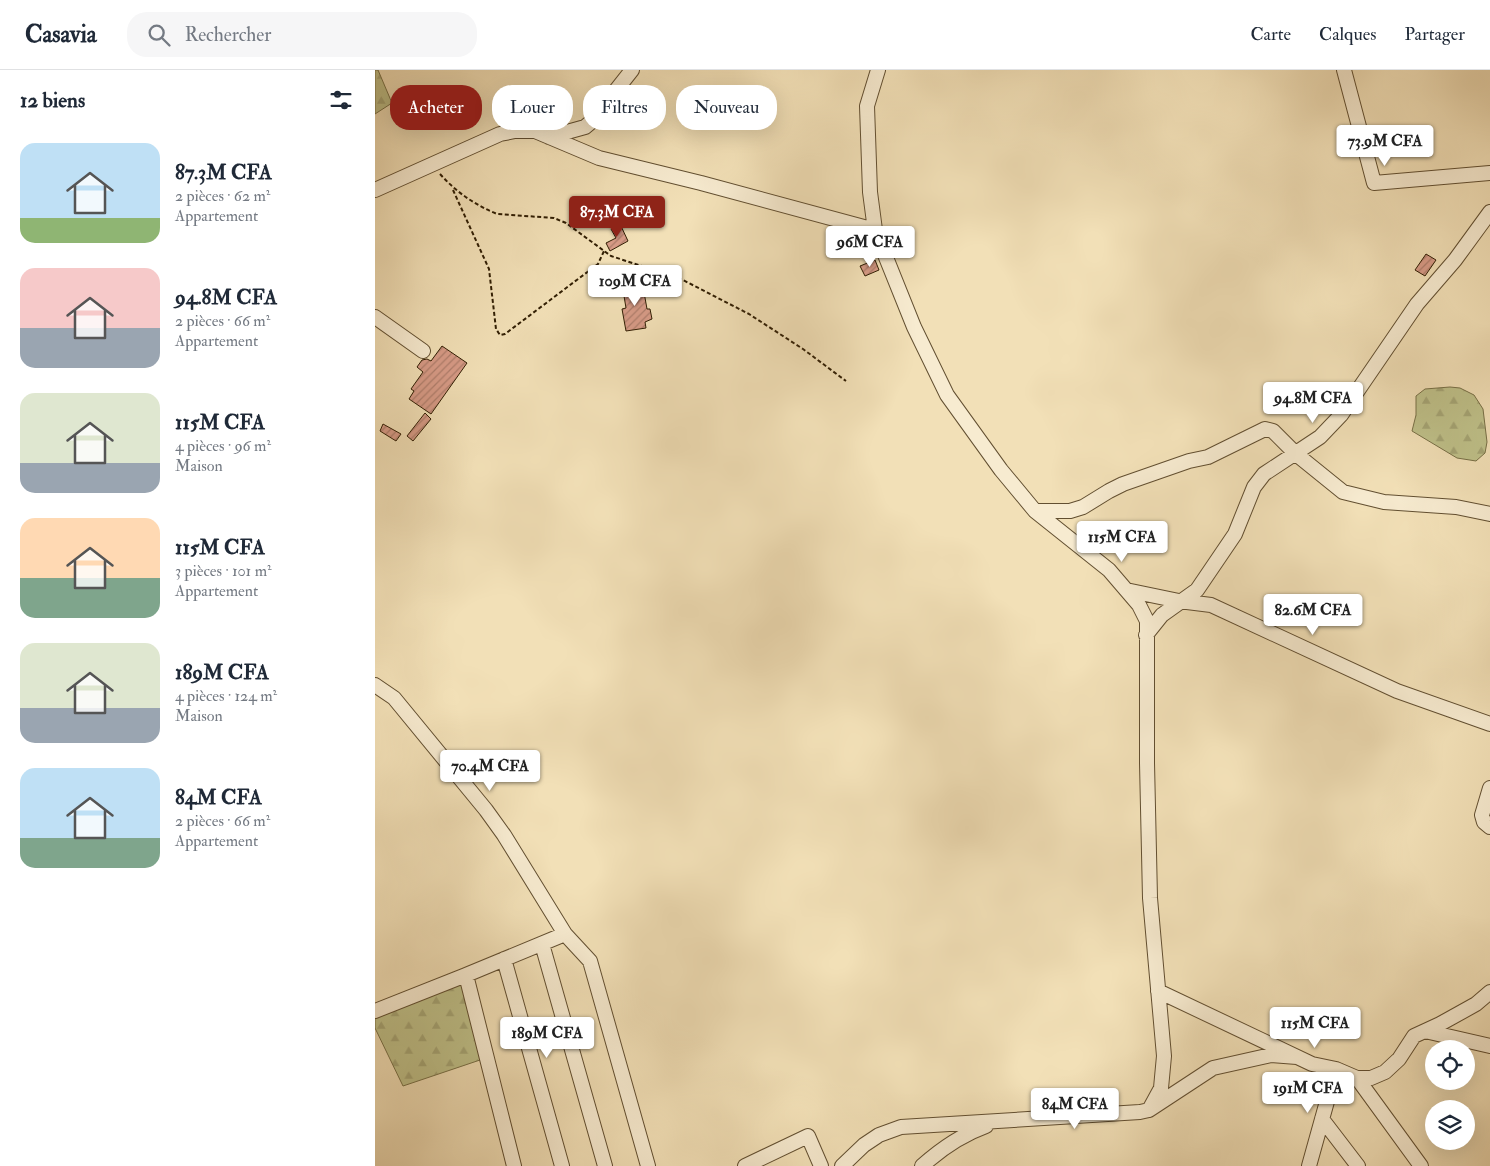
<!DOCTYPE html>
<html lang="fr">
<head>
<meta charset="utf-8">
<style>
  :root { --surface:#fff; --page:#f6f6f7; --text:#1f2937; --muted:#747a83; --line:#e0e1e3; --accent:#8f2418 }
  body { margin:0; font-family:"IM FELL Double Pica",serif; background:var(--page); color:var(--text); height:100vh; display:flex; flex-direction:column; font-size:19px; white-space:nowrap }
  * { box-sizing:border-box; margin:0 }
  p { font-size:16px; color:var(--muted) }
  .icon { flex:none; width:28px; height:28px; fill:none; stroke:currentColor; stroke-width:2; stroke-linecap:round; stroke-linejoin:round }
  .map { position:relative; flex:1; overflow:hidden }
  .drawer { display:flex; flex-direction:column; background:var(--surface); width:375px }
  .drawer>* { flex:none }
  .hud { position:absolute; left:15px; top:15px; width:475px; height:45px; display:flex; gap:10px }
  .tools { position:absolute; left:1050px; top:970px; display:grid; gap:10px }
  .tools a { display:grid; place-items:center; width:50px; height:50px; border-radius:50%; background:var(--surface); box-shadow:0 5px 20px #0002; font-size:25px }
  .price { position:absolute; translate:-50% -42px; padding:0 11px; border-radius:5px; background:#fff; color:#222; font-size:16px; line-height:32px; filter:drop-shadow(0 1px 2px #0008) }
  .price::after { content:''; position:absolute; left:50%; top:30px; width:15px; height:11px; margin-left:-8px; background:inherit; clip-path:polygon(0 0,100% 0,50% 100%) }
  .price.selected { background:var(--accent); color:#fff }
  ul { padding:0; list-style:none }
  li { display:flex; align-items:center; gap:15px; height:125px; padding:0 20px }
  li span { display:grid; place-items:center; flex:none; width:140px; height:100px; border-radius:15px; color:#555 }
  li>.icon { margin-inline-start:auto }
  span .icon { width:60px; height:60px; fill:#fffc; stroke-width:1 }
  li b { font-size:21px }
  h2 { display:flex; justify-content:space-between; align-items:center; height:60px; padding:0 20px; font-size:21px }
  .tag { padding:0 18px; border-radius:20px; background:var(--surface); box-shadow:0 5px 20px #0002; font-size:18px; line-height:45px }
  .tag.selected { background:var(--accent); color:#fff }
  header { display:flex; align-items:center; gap:30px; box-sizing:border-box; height:70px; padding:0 25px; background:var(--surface); border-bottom:1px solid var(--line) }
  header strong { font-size:24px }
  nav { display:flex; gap:28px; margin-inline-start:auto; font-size:18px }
  .search { width:350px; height:45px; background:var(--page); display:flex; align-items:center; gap:12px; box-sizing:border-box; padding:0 18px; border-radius:20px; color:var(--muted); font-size:19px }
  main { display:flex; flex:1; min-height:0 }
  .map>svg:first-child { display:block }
  .forest { fill:url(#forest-firs); stroke:#787047 }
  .building { fill:url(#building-hatch); stroke:#321f04 }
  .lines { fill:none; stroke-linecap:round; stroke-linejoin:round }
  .minor-casing { stroke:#624f31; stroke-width:16 }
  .path { stroke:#321f04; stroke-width:2; stroke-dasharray:4 2.5; stroke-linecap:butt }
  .minor { stroke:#f7ebd0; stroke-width:14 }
</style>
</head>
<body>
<header>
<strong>Casavia</strong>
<div class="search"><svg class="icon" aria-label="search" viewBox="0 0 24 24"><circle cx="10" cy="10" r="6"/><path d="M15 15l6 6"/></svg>Rechercher</div>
<nav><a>Carte</a><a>Calques</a><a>Partager</a></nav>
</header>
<main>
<section class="drawer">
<h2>12 biens<svg class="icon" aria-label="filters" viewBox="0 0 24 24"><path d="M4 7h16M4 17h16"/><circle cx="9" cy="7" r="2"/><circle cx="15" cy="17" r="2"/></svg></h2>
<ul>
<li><span style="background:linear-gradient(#bfe0f5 75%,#8fb573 0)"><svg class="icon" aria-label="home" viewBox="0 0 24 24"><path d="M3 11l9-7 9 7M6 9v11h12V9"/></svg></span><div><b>87.3M CFA</b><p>2 pièces · 62 m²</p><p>Appartement</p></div></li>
<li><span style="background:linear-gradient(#f6c9c9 60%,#9aa5b1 0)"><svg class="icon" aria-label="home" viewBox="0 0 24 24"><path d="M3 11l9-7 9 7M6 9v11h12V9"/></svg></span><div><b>94.8M CFA</b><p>2 pièces · 66 m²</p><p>Appartement</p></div></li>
<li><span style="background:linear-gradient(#dfe7d0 70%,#9aa5b1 0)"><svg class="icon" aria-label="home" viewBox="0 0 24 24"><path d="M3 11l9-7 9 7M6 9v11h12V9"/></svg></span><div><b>115M CFA</b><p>4 pièces · 96 m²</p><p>Maison</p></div></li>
<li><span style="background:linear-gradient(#ffd9b3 60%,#7fa58c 0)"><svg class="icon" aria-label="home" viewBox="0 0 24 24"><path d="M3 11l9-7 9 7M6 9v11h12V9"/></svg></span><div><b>115M CFA</b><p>3 pièces · 101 m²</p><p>Appartement</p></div></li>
<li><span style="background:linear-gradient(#dfe7d0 65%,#9aa5b1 0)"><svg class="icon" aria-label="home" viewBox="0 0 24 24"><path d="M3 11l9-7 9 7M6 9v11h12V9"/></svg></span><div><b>189M CFA</b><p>4 pièces · 124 m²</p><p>Maison</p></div></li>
<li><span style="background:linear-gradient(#bfe0f5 70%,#7fa58c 0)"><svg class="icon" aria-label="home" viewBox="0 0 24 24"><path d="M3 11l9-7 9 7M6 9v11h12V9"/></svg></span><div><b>84M CFA</b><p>2 pièces · 66 m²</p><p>Appartement</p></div></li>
</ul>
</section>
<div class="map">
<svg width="1115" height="1096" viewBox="0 0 1115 1096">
  <defs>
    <pattern id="forest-firs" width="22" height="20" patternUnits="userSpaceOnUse" patternTransform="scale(1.25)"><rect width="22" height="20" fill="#bfc18a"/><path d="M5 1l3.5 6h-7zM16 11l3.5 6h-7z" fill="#a5a575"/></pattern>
    <pattern id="building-hatch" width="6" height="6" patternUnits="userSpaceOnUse" patternTransform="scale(1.25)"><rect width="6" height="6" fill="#d79b87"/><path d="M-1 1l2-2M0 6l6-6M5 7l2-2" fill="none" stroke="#af7e6c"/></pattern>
  </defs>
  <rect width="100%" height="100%" fill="#f2e0b7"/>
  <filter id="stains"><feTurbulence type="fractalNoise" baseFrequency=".004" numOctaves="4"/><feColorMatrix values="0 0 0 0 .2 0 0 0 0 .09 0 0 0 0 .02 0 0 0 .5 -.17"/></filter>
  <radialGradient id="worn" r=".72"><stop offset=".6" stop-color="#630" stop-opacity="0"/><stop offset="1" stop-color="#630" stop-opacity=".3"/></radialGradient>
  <path class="forest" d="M0 0H3L17 33 0 44Z
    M1075 317 1085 318 1099 325 1108 339 1112 372 1110 383 1101 391 1082 388 1037 361 1041 345V326L1050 319Z
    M88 911 108 989 28 1016 0 958V946Z"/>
  <path class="building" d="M245 154 253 171 235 181 231 173 241 168 236 159Z
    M1051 184 1061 190 1050 206 1040 200Z
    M500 190 504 200 490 206 485 196Z
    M267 211 272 239H275L277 249 270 252 271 258 251 261 247 239 251 238 247 214Z
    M67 276 92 293 56 344 34 329 39 321 36 319 48 302 42 297 47 290 52 289 56 291Z
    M50 343 56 349 38 371 32 366Z
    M8 354 26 364 21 371 5 361Z"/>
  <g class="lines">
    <g class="minor-casing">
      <path id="minor" d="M503 0 492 36 495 122 500 160 539 257 572 325 626 400 660 441 734 500 764 535 772 551V693L775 828 789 986 786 1018 774 1040
        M969 0 999 113 1115 103
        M174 67 210 57 216 52 257 0
        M0 120 125 64 140 61H160L224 88 326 113 500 160
        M0 247 48 281
        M660 441H695L708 437 734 421 748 414 814 391 833 387 890 359 898 361 921 384 968 422 1009 432 1081 437 1115 444
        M751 520 804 531 836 535 1022 621 1115 654
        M771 565 787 545 822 520 860 464 879 417 889 404 945 367 966 345 1042 234 1080 190 1115 142
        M0 615 19 628 111 740 129 765 190 864 215 891 273 1096
        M1115 718 1107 745 1109 752 1115 757
        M167 874 230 1096
        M129 889 187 1096
        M783 921 937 994 961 999 982 1008 1046 1096
        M0 941 91 905
        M1050 961 1115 976
        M982 1008H996L1010 1002 1024 989 1039 966 1065 954 1101 934 1115 922
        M947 1049 983 1096
        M139 1096 91 905 190 864
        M370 1096 433 1066 446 1096
        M467 1096 489 1075 504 1065 526 1057 765 1042 774 1040 838 998 896 985 922 987
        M547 1096C567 1078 586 1065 611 1056
        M934 1096 961 999"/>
    </g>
    <path class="path" d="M65 104C81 122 100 135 122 144L179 148 191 153 236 186 306 209 374 244 428 279 471 311
      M78 120 114 199 121 259 125 265 130 264 223 194 229 181"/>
    <use href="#minor" class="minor"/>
  </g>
  <rect width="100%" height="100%" filter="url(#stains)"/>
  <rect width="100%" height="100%" fill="url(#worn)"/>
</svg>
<div class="tools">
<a><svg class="icon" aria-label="locate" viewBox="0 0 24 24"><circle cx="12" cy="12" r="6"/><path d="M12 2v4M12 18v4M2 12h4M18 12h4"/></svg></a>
<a><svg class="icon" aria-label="layers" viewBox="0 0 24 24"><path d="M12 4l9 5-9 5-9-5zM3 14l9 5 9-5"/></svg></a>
</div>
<b class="price" style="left:1010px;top:97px">73.9M CFA</b>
<b class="price selected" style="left:242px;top:168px">87.3M CFA</b>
<b class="price" style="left:495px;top:198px">96M CFA</b>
<b class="price" style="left:260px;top:237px">109M CFA</b>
<b class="price" style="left:938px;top:354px">94.8M CFA</b>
<b class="price" style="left:747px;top:493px">115M CFA</b>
<b class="price" style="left:938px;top:566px">82.6M CFA</b>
<b class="price" style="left:115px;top:722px">70.4M CFA</b>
<b class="price" style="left:940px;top:979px">115M CFA</b>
<b class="price" style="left:172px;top:989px">189M CFA</b>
<b class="price" style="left:933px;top:1044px">191M CFA</b>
<b class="price" style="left:700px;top:1060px">84M CFA</b>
<div class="hud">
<a class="tag selected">Acheter</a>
<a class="tag">Louer</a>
<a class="tag">Filtres</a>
<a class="tag">Nouveau</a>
</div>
</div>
</main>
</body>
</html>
